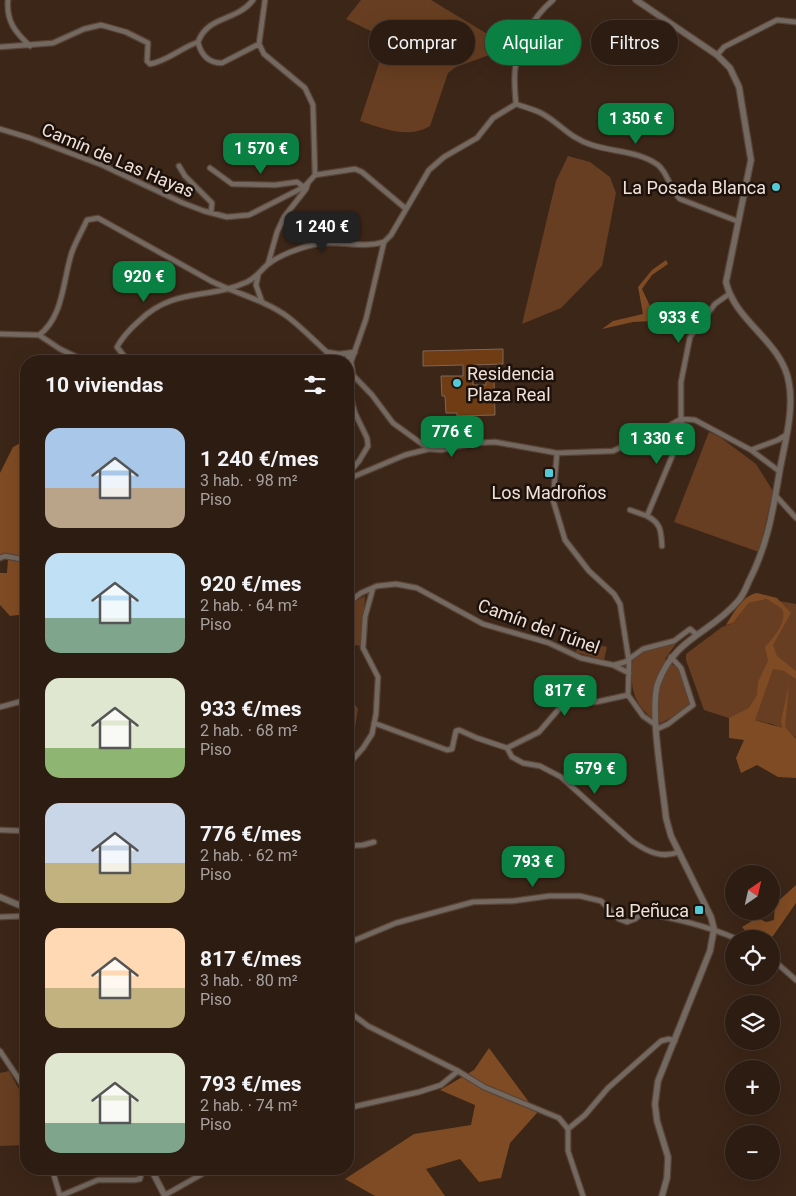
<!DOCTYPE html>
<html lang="es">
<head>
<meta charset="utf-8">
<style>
  :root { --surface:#2d1c12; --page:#35251b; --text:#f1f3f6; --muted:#a7a19f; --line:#483a32; --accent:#0b8043 }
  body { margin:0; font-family:Roboto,sans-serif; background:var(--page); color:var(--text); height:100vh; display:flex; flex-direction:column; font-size:19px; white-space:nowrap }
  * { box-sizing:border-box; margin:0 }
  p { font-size:16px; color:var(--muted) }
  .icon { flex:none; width:28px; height:28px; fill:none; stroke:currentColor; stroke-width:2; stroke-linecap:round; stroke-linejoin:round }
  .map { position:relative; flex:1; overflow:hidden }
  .drawer { position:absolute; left:20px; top:355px; width:334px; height:820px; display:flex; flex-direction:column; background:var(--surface); border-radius:20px; box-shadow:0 5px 20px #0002,0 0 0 1px var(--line) }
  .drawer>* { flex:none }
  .top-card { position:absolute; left:369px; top:20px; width:351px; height:45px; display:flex; gap:10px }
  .needle { width:32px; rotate:34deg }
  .fabs { position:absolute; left:725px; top:865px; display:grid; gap:10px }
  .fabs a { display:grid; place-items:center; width:55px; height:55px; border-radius:50%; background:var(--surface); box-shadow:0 5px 20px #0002,0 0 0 1px var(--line); font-size:25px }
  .price { position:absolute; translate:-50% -42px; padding:0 11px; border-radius:10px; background:var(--accent); color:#fff; font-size:16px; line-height:32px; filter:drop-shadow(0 1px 2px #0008) }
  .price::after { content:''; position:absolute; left:50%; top:30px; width:15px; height:11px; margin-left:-8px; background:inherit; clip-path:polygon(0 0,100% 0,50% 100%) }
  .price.selected { background:#222; color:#fff }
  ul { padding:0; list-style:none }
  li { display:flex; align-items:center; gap:15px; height:125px; padding:0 25px }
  li span { display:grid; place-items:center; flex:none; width:140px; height:100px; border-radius:15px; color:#555 }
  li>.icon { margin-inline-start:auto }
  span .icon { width:60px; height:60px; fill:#fffc; stroke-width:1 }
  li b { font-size:21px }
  h2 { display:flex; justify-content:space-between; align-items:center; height:60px; padding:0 25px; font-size:21px }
  .chip { padding:0 18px; border-radius:22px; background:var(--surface); box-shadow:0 5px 20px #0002,0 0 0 1px var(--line); font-size:18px; line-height:45px }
  .chip.selected { background:var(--accent); color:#fff }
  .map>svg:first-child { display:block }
  .green { fill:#673e21 }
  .forest { fill:#7f4b24 }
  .building { fill:#6f3c14; stroke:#806656 }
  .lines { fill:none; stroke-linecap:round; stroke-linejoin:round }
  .minor-casing { stroke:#594437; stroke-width:7 }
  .tertiary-casing { stroke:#594437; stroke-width:8 }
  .minor { stroke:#746961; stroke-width:4.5 }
  .tertiary { stroke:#746961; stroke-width:5.5 }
  .poi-dot { fill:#52cbd8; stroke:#1c120b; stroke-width:2 }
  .labels { text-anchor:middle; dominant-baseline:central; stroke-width:5; stroke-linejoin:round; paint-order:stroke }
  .street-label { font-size:18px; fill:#f0e1d8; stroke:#1c120b }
  .poi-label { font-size:18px; fill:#f0e1d8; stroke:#1c120b; text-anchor:end }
</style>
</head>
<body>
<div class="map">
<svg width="796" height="1196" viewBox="0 0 796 1196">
  <rect width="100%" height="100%" fill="#3c2618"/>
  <path class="green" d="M361 0H431L494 38 514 45 511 54 495 53 456 67 448 73 430 126C408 139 384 129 360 121L387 39 346 19Z
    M568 156 590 162 610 177 616 193 602 266 561 308 522 324 556 181Z
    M709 432 720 437 756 464 773 491 759 552 674 522Z
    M365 596 362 646 354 645 348 651V605Z
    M767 599 796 604V739L794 736 772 724 755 720H735L704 710 686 660V654L722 627 733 623 749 603Z
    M580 639 607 647 604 660 576 652Z
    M678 641 665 659 680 670 690 703 683 711 661 723C633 709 629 687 633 658 646 648 663 649 678 641Z
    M348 694 358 709 350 759 348 762Z
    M9 1071 26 1102V1145L0 1146V1073Z"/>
  <path class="forest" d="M666 260 668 264 652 275 642 289 650 306 651 315 674 327 677 332 653 321 633 322 602 329 613 321 643 314 638 287 652 270Z
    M26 440V614L10 616 0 605V573H7L8 559 0 557V473L13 447Z
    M757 593 777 598 791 613 773 645 777 656 796 671V679L784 671 773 669 755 720 782 728 781 721 789 684 785 727 796 739V778L778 777 757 765 741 773 736 758 744 740 729 738V718L749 708 757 695 758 682 768 661 765 647C772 640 790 619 781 608 777 605 771 602 767 599L749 603 733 623 726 625C733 614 743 595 757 593Z
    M796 885V903L773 936 766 939H753L742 927 757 918 766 922 774 920 775 904Z
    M489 1048 537 1113 510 1143 501 1178 479 1182 460 1159 426 1169 445 1196H375L345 1179 414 1134 471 1125 475 1105 440 1090 474 1070Z"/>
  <path class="building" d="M503 349V364L473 365V385H486V381L494 380 495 415 457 416V413H446L445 396H442L441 376H463V365L423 366V351Z"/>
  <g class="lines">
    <g class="minor-casing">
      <path id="minor" d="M8 0C6 21 15 32 30 46
        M198 42C201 55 209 63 222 63L259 44
        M0 47 53 43 84 29 101 25 126 32 148 43 147 61 150 64C167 61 181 48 198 42 208 15 236 22 253 0
        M717 55 724 47 777 20 796 22
        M516 104C524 107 533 109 541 113 560 123 569 138 592 145 613 152 639 151 658 165 669 174 669 189 680 199L737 221
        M0 129 30 138 102 165 183 203 204 211 227 217 249 215 304 187 315 175 313 105 305 88 264 54 259 44 265 0
        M179 166 185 176 212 203 211 213
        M210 168 232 184 275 185 297 182 304 187
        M315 175 355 169 362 172 405 208
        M268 264 277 232 284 217 306 189 308 183
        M258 276 256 285 262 302
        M0 334 39 335C64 317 63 278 72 252 76 241 82 231 87 220L98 218 211 281C237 294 265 300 288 317 305 330 320 347 337 361
        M39 335 60 349 85 361
        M327 352 339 354 355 352
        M128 361 117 347C123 336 130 329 139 321 174 287 208 300 247 282 257 277 260 271 267 265 279 255 302 247 316 244 339 240 362 249 384 242
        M343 361 354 353
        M348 370 372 395 393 423 429 449
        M353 374 351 362 366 319 384 242 391 235 429 170 444 157 477 138 493 118 516 104C515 91 513 77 516 64 520 40 534 16 553 0
        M348 388 355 413 367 438 368 446 359 461 348 474
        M681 419V382L690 337 715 304 729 294
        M751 450 778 440 786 435
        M557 453 553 500 565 540 589 571 614 594 620 604 629 662 628 695 643 716 656 725
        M348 481 355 476 405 455 429 449 441 450 475 443 495 442 557 453 613 451 634 441 647 438 681 419 695 420 751 450 779 471
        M776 496 796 518
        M630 510 647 516 681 435 682 419
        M647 516C661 523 661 531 662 546
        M0 558 5 556 26 560
        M348 603 361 593 377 586 396 584 417 588 483 624 549 643 581 658 613 665 629 673
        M614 665 625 662 643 649 674 641 690 629 696 634
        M0 707 26 700
        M374 723 447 750 452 749 456 731 459 730 477 738 507 748 512 757 523 763 540 766 561 777 632 841C646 851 661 859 679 852
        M657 729 668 724 693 705 681 668 671 657
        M507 748 539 732 564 703 596 702 628 695
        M348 765 363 748 372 734 376 714 378 677 363 648 365 617 373 588
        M0 830 26 831
        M348 846 363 845 374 842
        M0 917 26 916
        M348 943 396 923 473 902 513 901 549 896H580L601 901 619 919 627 922 635 919 642 913C675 918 707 926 737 939
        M771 958 796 980
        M348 1011 368 1026 458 1071 484 1087 559 1118 568 1129V1151L583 1196
        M0 1051 26 1090
        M348 1108 419 1092 441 1085 458 1071
        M568 1129 585 1115 608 1088 661 1041 669 1039 675 1041
        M52 1169 60 1196
        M165 1195 211 1169
        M60 1196 98 1180H135L140 1179 142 1169"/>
    </g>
    <g class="tertiary-casing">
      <path id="tertiary" d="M636 0 717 55 730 68 739 87 751 160 726 282C735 322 782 341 789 383 794 411 785 442 780 469 773 510 768 544 749 581 746 588 743 596 738 601 710 634 675 637 658 683 649 708 663 787 666 818L671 836 711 917 714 929 710 951 658 1081 655 1104 657 1121 668 1157 667 1178 662 1196
        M0 897 26 908
        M151 1169 165 1196"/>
    </g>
    <use href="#minor" class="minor"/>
    <use href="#tertiary" class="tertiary"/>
  </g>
  <g class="poi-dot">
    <circle cx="776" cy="187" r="5"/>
    <circle cx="457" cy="383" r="5"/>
    <rect x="544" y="468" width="10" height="10" rx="2.5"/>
    <rect x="694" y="905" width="10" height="10" rx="2.5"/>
  </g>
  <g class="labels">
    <g class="street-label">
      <text transform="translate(118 160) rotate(23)">Camín de Las Hayas</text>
      <text transform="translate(539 626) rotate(20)">Camín del Túnel</text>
    </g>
    <g class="poi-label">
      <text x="766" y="187">La Posada Blanca</text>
      <text x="467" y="373" text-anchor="start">Residencia<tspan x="467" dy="21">Plaza Real</tspan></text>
      <text x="549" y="492" text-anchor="middle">Los Madroños</text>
      <text x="689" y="910">La Peñuca</text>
    </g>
  </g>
</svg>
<div class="fabs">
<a><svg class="needle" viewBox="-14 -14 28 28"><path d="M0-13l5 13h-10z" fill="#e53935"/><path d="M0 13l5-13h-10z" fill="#a7a19f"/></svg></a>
<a><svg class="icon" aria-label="locate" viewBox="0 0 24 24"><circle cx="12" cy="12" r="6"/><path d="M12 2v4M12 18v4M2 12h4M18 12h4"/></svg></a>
<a><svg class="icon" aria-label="layers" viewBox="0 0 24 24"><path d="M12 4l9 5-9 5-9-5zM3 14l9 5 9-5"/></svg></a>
<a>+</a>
<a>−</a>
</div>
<b class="price" style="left:636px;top:145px">1 350 €</b>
<b class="price" style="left:261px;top:175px">1 570 €</b>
<b class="price selected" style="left:322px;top:253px">1 240 €</b>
<b class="price" style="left:144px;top:303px">920 €</b>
<b class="price" style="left:679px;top:344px">933 €</b>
<b class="price" style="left:452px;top:458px">776 €</b>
<b class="price" style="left:657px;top:465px">1 330 €</b>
<b class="price" style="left:565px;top:717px">817 €</b>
<b class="price" style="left:595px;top:795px">579 €</b>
<b class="price" style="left:533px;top:888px">793 €</b>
<div class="top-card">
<a class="chip">Comprar</a>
<a class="chip selected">Alquilar</a>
<a class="chip">Filtros</a>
</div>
<section class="drawer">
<h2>10 viviendas<svg class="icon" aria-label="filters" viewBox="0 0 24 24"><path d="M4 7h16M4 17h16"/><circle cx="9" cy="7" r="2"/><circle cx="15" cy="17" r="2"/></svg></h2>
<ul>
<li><span style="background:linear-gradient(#a9c7e8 60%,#b9a48a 0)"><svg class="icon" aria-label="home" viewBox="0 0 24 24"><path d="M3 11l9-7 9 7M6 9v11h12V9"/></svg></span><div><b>1 240 €/mes</b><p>3 hab. · 98 m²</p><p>Piso</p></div></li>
<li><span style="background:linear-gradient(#bfe0f5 65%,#7fa58c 0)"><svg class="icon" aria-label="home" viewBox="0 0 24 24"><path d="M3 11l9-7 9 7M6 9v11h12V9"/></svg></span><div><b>920 €/mes</b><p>2 hab. · 64 m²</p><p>Piso</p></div></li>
<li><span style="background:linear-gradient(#dfe7d0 70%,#8fb573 0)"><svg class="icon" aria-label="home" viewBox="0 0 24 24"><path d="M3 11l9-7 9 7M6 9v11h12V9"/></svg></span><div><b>933 €/mes</b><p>2 hab. · 68 m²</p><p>Piso</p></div></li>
<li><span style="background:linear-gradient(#c9d6e8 60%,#c2b280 0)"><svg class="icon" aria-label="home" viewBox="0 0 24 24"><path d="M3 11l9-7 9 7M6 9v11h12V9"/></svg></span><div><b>776 €/mes</b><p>2 hab. · 62 m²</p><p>Piso</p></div></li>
<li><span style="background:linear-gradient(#ffd9b3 60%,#c2b280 0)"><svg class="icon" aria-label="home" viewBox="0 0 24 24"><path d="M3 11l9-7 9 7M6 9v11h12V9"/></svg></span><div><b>817 €/mes</b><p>3 hab. · 80 m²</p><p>Piso</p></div></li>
<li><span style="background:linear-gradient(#dfe7d0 70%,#7fa58c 0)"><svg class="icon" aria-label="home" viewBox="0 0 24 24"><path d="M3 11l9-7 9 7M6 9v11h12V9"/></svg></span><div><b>793 €/mes</b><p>2 hab. · 74 m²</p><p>Piso</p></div></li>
</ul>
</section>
</div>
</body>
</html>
